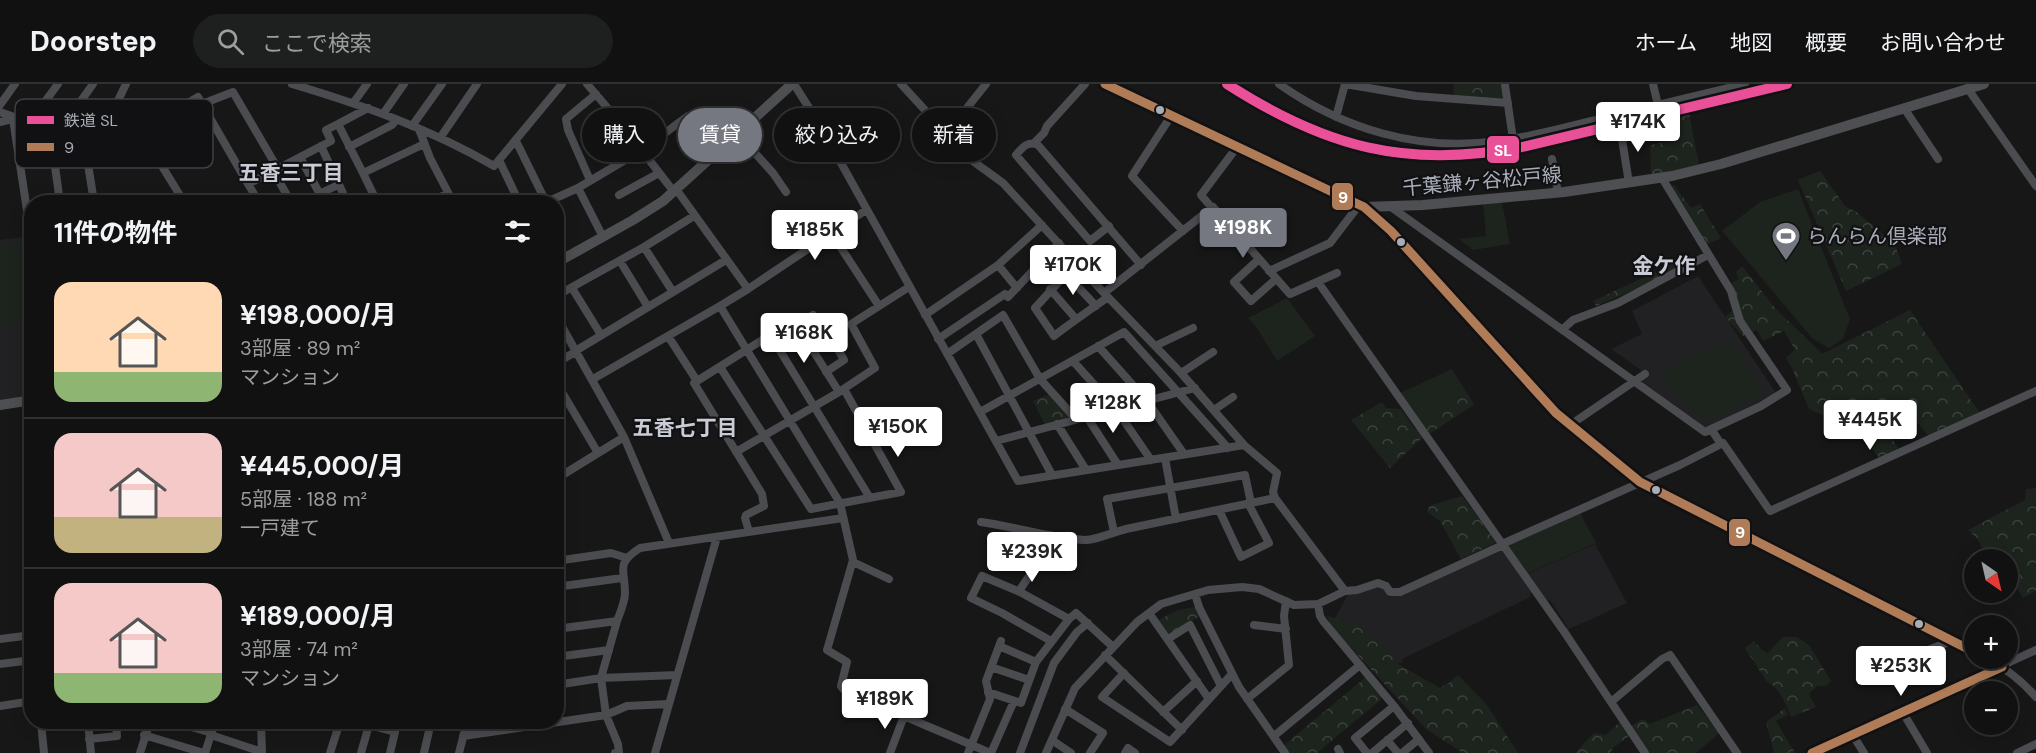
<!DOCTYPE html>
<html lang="ja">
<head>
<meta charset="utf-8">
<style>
  :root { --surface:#111; --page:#1e1f1f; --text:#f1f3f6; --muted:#9c9d9f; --line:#303131; --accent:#757880 }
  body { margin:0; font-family:"DM Sans","Noto Sans JP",sans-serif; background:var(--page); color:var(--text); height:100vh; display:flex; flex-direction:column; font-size:22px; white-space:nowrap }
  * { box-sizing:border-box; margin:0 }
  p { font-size:20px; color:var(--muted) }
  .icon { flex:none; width:33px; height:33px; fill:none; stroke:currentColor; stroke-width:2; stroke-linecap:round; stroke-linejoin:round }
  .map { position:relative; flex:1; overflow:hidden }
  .sheet { position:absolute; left:24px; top:111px; width:540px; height:534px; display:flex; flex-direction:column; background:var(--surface); border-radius:24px; box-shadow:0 3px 15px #0003,0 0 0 2px var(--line) }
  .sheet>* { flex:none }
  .top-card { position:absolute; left:582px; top:24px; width:570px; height:54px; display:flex; gap:12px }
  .needle { width:39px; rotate:146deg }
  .fabs { position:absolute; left:1964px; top:465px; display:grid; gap:12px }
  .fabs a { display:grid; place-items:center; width:54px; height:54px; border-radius:50%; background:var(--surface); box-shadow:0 3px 15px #0003,0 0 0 2px var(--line); font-size:30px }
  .price { position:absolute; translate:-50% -51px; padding:0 14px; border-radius:6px; background:#fff; color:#222; font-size:20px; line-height:39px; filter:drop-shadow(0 2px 3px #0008) }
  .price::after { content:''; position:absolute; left:50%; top:36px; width:18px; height:14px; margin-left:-9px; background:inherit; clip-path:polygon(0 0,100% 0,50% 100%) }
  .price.on { background:var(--accent); color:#fff }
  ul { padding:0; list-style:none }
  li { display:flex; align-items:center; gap:18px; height:150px; padding:0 30px }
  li+li { border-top:2px solid var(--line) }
  li span { display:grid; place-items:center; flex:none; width:168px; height:120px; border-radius:18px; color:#555 }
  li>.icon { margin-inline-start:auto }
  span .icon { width:72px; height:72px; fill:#fffc; stroke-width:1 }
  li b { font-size:26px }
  h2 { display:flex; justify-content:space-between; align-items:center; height:72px; padding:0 30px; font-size:26px }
  .chip { padding:0 21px; border-radius:27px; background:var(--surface); box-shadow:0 3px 15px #0003,0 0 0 2px var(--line); font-size:21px; line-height:54px }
  .chip.on { background:var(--accent); color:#fff }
  header { display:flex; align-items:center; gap:36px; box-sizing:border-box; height:84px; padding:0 30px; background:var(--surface); border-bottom:2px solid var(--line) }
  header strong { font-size:28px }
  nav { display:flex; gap:33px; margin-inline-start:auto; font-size:21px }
  .search { width:420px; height:54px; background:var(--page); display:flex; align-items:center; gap:15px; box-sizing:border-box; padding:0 21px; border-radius:33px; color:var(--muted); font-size:22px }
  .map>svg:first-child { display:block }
  .built { fill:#212123 }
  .green { fill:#1d241e }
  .forest { fill:url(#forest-crowns) }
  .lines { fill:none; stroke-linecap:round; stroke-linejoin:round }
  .minor { stroke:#4b4c50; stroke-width:8 }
  .major { stroke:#4d4f52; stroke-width:10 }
  .bus-1-casing { stroke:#111113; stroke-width:14 }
  .bus-1 { stroke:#b07c57; stroke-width:9 }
  .rail-1-casing { stroke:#111113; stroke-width:15 }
  .rail-1 { stroke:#e95098; stroke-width:10 }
  .bus-dot { fill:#a8adb8; stroke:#111113; stroke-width:2 }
  .labels { text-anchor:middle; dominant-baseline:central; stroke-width:4.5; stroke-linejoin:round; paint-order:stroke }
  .street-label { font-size:20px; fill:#a8adb8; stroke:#111113 }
  .poi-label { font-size:20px; fill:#a8adb8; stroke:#111113; text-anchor:start }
  .neighbourhood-label { font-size:21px; font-weight:bold; fill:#c9ccd4; stroke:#111113 }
  .key { fill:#111113; stroke:#3e4045; stroke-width:1.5 }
  .key-label { font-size:16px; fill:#a8adb8 }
  .line-badge { stroke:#111113; stroke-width:2 }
  .badge-label { font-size:16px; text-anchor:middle; font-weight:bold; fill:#fff }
</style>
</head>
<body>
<header>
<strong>Doorstep</strong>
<div class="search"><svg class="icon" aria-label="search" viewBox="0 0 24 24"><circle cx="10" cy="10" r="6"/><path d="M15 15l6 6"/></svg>ここで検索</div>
<nav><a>ホーム</a><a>地図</a><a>概要</a><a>お問い合わせ</a></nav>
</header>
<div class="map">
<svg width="2036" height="669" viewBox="0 0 2036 669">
  <defs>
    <pattern id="forest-crowns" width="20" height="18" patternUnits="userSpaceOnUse" patternTransform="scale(1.5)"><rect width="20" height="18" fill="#1d241e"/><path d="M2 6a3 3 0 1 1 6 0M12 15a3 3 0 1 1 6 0" fill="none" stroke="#3b413d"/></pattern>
  </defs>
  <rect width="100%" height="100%" fill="#171717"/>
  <path class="built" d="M29 152 32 174 31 311 0 317V156Z
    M1698 192 1776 309 1706 344 1635 292 1642 287 1611 265 1642 250 1632 227Z
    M1595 460 1627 519 1567 546V542L1550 516 1546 518 1527 490Z
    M1502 464 1531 508 1530 513 1402 575 1403 578 1398 580 1393 577 1387 564 1371 556 1358 540 1335 534 1348 510 1378 502 1384 505 1389 513 1400 511Z"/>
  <path class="green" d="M1798 105 1850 235 1843 255 1829 264 1813 255 1722 147 1760 118Z
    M1502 118 1510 160 1473 166 1459 155 1486 152 1483 120Z
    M20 161 22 170H25L31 208V236L0 243V164Z
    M1287 214 1315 252 1277 277 1257 244 1248 234Z
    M1729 258 1738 273 1742 271 1765 308 1708 338 1672 309 1663 287 1695 269 1713 268Z
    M1452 285 1469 312 1446 313 1419 341 1398 310Z
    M1579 427 1596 459 1526 490 1505 461Z"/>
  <path class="forest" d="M1454 0H1502L1503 15 1453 12Z
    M1689 29 1699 82 1651 91 1650 61 1670 57 1665 34Z
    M1820 87 1845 122 1858 129 1895 161 1902 180 1846 207 1798 96Z
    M1674 101 1691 124 1700 120 1721 154 1706 161 1671 103Z
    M1673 180 1678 187 1596 222 1593 217Z
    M1742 182 1776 225 1822 270 1910 226 1979 328 1929 352 1913 334 1889 349 1898 364 1880 375 1846 331 1826 333 1809 325 1792 284 1786 274 1795 266 1784 247 1763 257 1757 246 1743 252 1725 233 1732 227 1728 214 1730 200 1739 195 1736 188Z
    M1050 310 1071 333 1045 341 1033 317Z
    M1469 312 1474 321 1421 355 1390 384 1351 336 1382 318 1386 324 1401 325 1415 345 1446 313Z
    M2036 404V507L2023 514 2007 487V476L2000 475 1993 463 1982 464 1977 454 1968 446 2025 416 2026 405Z
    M1462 412 1497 458 1461 475 1440 437 1428 429 1429 422Z
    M1195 523 1200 532 1171 550 1167 549 1158 536 1178 526Z
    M1327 532 1358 540 1372 556 1387 564 1393 572V577L1398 580 1440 604 1450 598 1458 591 1487 621 1518 669H1463L1426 645 1330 541Z
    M1783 553H1797L1809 561 1831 597 1826 602H1817L1809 610 1816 623 1791 633C1786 621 1780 603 1767 598L1745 564 1754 557 1762 566 1768 569Z
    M1366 593 1384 613 1317 669H1289L1283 662Z
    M1697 621 1719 649 1696 669H1650L1631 642 1643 635 1650 640Z
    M1785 624 1788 631 1776 637 1795 669H1774L1766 638Z
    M1620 638 1630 651 1613 664 1610 669H1575L1594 649 1606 651Z"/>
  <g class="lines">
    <path class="minor" d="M292 0C362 21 431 45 494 82L562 0
      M587 0 623 42 674 108
      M794 0 821 43 1018 397 1244 361
      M901 0 970 75 1003 99 1104 209 1181 289 1244 361 1277 389 1273 408 1275 414 1345 507
      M1279 0C1343 45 1419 68 1498 57 1532 53 1566 43 1600 35 1648 23 1697 12 1745 0
      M1345 0 1416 12 1508 19
      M1653 0 1658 21
      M1505 1 1513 55
      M1968 5 2036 102
      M354 18 367 0
      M202 20 233 8 278 85
      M0 21 15 0
      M1904 24 1938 75
      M113 27 126 0
      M0 28 17 34
      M80 30 94 118
      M383 30 404 0
      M71 31 93 0
      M1171 32 1132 92 1183 147
      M48 33 60 118
      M1336 33 1345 0
      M33 34 127 25 184 118
      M13 35 32 159
      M0 38 17 34H33L58 0
      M338 40 368 24
      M412 42 442 0
      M1620 43 1629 99
      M419 45 430 74 453 118
      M141 47 198 13 248 100 331 57 326 46 338 40 363 89 424 60
      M947 49 986 0
      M738 50 773 89 786 108
      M440 54 477 0
      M516 57 546 118
      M1034 59 1044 49 1047 42 1085 0
      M321 62 347 118
      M349 63 392 41 396 36
      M300 73 324 118
      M1552 75 1558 109
      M136 76 156 73
      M499 76 519 118
      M273 87 291 118
      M363 89 377 118
      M590 96 568 46 566 35 596 10
      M248 100 259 118
      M578 104 603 153
      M676 105 748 205 720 222 840 419 853 476 827 566 847 578 841 602 843 605C891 628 941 647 990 669
      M319 110 338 101
      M619 111 659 89
      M433 118 447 109
      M547 118 578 104 642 66 688 32
      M1364 123 1391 147 1556 329 1640 398 1974 568
      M1391 123 1705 348 1761 322 1787 306 1740 237 1731 207 1662 94
      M1212 124 1201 111 1237 63
      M1109 142 1090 157 1016 71C1022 64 1028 56 1038 61L1141 181
      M832 150 879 222
      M644 163 673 208
      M1259 175 1234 198 1251 217 1276 195
      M620 177 648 223
      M998 181 1017 204
      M1269 187 1330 159 1359 121
      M1318 198 1565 549 1645 669
      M572 204 601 251
      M748 205 866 126
      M1050 205 1076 235
      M1104 209 1213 123C1240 152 1264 181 1290 210L1337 189
      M556 212 644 163 694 132
      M1008 213 1059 159
      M1096 222 1066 190 1035 224 1054 252C1072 238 1090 226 1108 213
      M925 231 998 181 1042 141
      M556 232 624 353 669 459
      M797 240 813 231 824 248
      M1563 245 1573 236 1618 219 1708 171
      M976 250 1052 391
      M668 252 697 297 694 299 762 410 764 422 746 431 745 434 749 448
      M771 252 870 414
      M938 255 1005 210
      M807 258 827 246 844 276 826 288
      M1098 262 1147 317 1184 370
      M1155 262 1193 244
      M577 266 726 176
      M947 270 1003 231 1040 295 1076 335
      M1073 277 1116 325 1151 376
      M556 279 577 267
      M720 283 811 425 901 408 844 305
      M1181 289 1213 268
      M593 295 720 222
      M697 297 794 236 839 308
      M556 298 598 369
      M1214 326 1233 313
      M980 328 1124 248 1228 364
      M1087 333 1118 381
      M1057 340 1086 386
      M1570 341 1645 290
      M1711 345 1721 360
      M996 357 1195 304
      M736 368 839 308 875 284 851 240 909 203
      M1165 374 1176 435
      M556 395 624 353
      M1219 426 1241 473 1269 459 1248 419
      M981 438C1016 443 1050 454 1085 456 1096 456 1114 448 1126 445 1176 435 1225 424 1275 414
      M1114 448 1107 415 1245 391 1251 419
      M1502 460 1680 381 1723 359 1770 427 2036 307
      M556 477 611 469 627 474
      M853 478 889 495
      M1035 483 1048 457 1047 452
      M556 503 622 494
      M1019 507 1034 485
      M1195 510 1199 523 1239 603 1285 669
      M1318 520 1320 532 1323 537 1394 622 1429 669
      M1149 529 1209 615
      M617 537C620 529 625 518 625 509 625 485 615 480 640 464L843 434
      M1254 541 1286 545
      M556 545 617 537 601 594 677 591
      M0 555 32 551
      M1168 555 1190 541 1221 602
      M1051 557 1002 529 971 514 982 492 1020 508 1069 535
      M999 562 1036 578
      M1105 571 1182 646
      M556 573 609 566
      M1986 574C2006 584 2021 596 2036 613
      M0 580 32 576
      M1887 581 1952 557
      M991 583 1029 596
      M1124 589 1102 613 1170 658 1232 590
      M556 601 601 594 606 631 618 660 619 669H615
      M988 608 1021 619 1036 578 1069 535 1076 529 1112 562
      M1247 615 1289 581 1284 532 1286 517
      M1611 618 1662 575 1670 571 1737 669
      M0 622 32 617
      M1065 625 1103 649 1090 669
      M1902 627 1927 669
      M1163 628 1197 597
      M41 638 44 669
      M88 638 91 669
      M174 638 212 649
      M261 638 262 669
      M1852 650 1864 669
      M144 651 204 669
      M211 651 262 668
      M463 652 606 631 627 622 669 620
      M1274 652 1360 581
      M89 655 117 652 116 638
      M1052 656 1071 669
      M1387 656 1398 669
      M1338 665 1340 669
      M140 669 150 638
      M205 669 215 638
      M330 669 340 638
      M361 669 369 641 395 648 397 638
      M390 669 395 648
      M424 669 431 638
      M459 669 467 638
      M655 669 717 453
      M890 669 904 632
      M968 669 990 615 986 597 1001 557
      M991 669 1014 617
      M1020 669 1054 579 1077 548 1088 539
      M1046 669 1075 604 1137 538 1161 520 1208 506 1242 503 1259 505 1294 521 1318 520 1345 507 1357 506 1378 499 1386 502 1390 508H1400L1503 461
      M1125 669 1128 664 1135 669
      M1367 669 1355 654 1394 622
      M1372 669 1408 639
      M1402 669 1419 655
      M1812 669 2036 566
      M2017 669 2036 660"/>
    <path class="major" d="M1105 0 1364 123 1423 121 1564 108 1672 92 1721 80 1984 0
      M556 179 633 136 663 117 792 0
      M0 321 32 316"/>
    <g class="bus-1-casing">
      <path id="bus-1" d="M1105 0 1364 123 1391 147 1556 329 1640 398 1974 568
        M1812 669 2002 583"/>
    </g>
    <use href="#bus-1" class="bus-1"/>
    <g class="rail-1-casing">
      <path id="rail-1" d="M1227 0C1325 63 1406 85 1522 63L1787 0"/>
    </g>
    <use href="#rail-1" class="rail-1"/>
  </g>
  <defs>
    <g id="stadium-pin" transform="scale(1.5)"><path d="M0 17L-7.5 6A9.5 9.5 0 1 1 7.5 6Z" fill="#757880" stroke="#111113"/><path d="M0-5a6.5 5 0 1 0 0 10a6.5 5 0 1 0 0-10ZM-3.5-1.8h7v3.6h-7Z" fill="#fff"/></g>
  </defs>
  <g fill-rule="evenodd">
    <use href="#stadium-pin" x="1786" y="152"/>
  </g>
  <g class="bus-dot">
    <circle cx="1160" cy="26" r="5"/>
    <circle cx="1401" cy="158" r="5"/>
    <circle cx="1656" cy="406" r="5"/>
    <circle cx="1919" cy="540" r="5"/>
  </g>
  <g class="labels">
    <g class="street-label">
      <text transform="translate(1482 97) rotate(-5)">千葉鎌ヶ谷松戸線</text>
    </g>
    <g class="poi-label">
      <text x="1807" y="152">らんらん倶楽部</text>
    </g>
    <g class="neighbourhood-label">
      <text x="291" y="89">五香三丁目</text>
      <text x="1664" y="182">金ケ作</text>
      <text x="685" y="344">五香七丁目</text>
    </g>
  </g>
  <rect x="15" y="15" width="198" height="69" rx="9" class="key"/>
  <rect x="27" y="32" width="27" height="8" fill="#e95098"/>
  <rect x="27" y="59" width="27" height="8" fill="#b07c57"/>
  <g class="key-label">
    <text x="64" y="42">鉄道 SL</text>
    <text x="64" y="69">9</text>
  </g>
  <g class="line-badge">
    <rect x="1486" y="51" width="34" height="29" rx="6" fill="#e95098"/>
    <rect x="1331" y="98" width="23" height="29" rx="6" fill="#b07c57"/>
    <rect x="1728" y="434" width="23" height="29" rx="6" fill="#b07c57"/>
  </g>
  <g class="badge-label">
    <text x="1503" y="72">SL</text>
    <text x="1343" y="119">9</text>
    <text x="1740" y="454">9</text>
  </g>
</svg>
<div class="fabs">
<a><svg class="needle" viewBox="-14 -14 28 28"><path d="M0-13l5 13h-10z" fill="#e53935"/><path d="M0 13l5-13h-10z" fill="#9c9d9f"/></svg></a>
<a>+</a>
<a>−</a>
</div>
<b class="price" style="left:1638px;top:69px">¥174K</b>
<b class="price on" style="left:1243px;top:175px">¥198K</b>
<b class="price" style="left:815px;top:177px">¥185K</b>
<b class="price" style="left:1073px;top:212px">¥170K</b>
<b class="price" style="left:804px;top:280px">¥168K</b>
<b class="price" style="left:1113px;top:350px">¥128K</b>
<b class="price" style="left:1870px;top:367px">¥445K</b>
<b class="price" style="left:898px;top:374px">¥150K</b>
<b class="price" style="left:1032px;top:499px">¥239K</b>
<b class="price" style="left:1901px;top:613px">¥253K</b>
<b class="price" style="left:885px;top:646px">¥189K</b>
<div class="top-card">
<a class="chip">購入</a>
<a class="chip on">賃貸</a>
<a class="chip">絞り込み</a>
<a class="chip">新着</a>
</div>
<section class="sheet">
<h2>11件の物件<svg class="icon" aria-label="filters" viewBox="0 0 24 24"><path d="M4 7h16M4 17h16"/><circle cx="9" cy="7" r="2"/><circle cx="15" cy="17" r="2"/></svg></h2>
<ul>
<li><span style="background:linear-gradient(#ffd9b3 75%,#8fb573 0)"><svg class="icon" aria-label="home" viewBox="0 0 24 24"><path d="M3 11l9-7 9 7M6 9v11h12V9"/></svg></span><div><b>¥198,000/月</b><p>3部屋 · 89 m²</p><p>マンション</p></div></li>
<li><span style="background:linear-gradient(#f6c9c9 70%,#c2b280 0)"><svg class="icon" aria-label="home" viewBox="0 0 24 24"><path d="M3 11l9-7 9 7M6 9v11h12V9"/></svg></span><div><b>¥445,000/月</b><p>5部屋 · 188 m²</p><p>一戸建て</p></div></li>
<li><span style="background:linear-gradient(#f6c9c9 75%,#8fb573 0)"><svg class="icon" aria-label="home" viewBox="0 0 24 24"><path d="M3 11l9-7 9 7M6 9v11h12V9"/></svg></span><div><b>¥189,000/月</b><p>3部屋 · 74 m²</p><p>マンション</p></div></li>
</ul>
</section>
</div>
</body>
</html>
